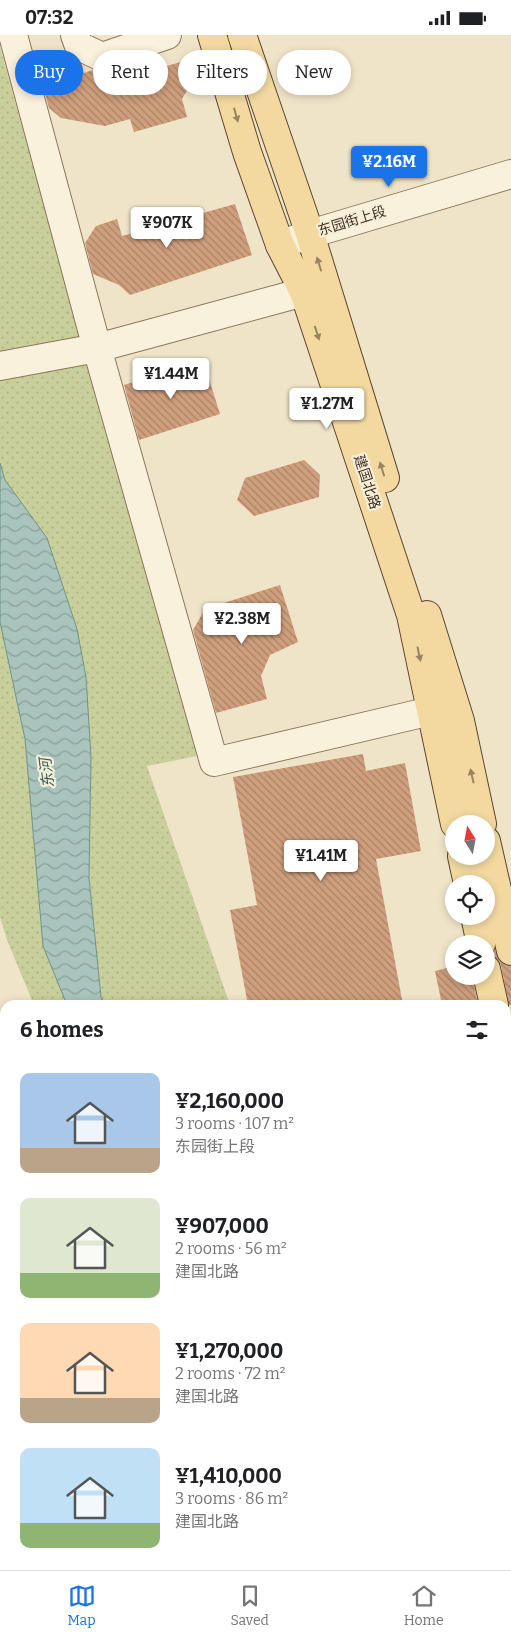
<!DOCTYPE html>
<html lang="en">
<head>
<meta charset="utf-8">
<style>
  :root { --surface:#fff; --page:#f2f2f2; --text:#202124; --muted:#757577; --line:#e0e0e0; --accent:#1a73e8 }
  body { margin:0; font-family:Bitter,"Noto Sans SC",serif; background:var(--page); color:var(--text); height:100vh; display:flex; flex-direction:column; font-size:19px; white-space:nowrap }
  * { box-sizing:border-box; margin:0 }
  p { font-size:16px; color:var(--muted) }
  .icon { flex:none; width:28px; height:28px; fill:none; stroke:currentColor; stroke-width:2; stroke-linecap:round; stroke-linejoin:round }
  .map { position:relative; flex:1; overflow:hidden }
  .side { position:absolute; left:0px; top:965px; width:511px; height:570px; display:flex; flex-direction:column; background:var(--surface); border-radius:15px 15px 0 0; box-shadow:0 2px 8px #0003 }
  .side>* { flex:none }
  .top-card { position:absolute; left:15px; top:15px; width:481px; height:45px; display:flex; gap:10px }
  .needle { width:32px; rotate:349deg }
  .fabs { position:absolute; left:445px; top:780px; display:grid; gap:10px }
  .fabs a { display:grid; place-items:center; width:50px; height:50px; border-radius:50%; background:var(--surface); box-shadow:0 2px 8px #0003; font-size:25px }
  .price { position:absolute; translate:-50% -42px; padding:0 11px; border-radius:5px; background:#fff; color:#222; font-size:16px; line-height:32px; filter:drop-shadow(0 1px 2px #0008) }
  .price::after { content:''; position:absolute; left:50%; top:30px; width:15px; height:11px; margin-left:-8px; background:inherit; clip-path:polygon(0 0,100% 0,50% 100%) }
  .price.on { background:var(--accent); color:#fff }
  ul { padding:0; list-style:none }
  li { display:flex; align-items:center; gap:15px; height:125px; padding:0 20px }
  li span { display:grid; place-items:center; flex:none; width:140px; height:100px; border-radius:10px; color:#555 }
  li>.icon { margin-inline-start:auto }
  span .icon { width:60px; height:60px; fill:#fffc; stroke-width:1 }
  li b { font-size:21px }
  h2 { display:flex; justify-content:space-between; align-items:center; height:60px; padding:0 20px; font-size:21px }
  .chip { padding:0 18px; border-radius:22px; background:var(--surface); box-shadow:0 2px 8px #0003; font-size:18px; line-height:45px }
  .chip.on { background:var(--accent); color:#fff }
  .status { display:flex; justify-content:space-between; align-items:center; height:35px; padding:0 25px; background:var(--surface); direction:ltr }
  .status svg { height:14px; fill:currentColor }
  .tabs { display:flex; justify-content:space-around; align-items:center; height:70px; border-top:1px solid var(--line); background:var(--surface); font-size:14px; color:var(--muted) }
  .tabs a { display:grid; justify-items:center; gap:2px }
  .tabs .on { color:var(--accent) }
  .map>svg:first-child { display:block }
  .grass { fill:url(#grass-dots) }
  .water { fill:url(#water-waves); stroke:#6f938a }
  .building { fill:url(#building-back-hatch) }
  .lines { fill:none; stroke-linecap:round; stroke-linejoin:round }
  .minor-casing { stroke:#8d765c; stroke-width:30 }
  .major-casing { stroke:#5b4430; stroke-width:30 }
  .minor { stroke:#faf1dc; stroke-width:28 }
  .major { stroke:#f3d9a0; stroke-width:28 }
  .oneway { fill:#988460 }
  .labels { text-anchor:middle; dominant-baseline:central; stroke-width:4.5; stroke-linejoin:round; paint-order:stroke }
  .street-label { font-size:14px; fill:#3d2e20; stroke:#f7eed8 }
  .water-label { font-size:15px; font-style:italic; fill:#2f5d5a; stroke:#f7eed8 }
</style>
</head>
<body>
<div class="status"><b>07:32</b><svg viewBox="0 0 49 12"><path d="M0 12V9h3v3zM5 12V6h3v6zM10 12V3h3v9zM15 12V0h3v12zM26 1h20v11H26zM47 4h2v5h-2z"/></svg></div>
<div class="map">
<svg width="511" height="1535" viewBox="0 0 511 1535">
  <defs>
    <pattern id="grass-dots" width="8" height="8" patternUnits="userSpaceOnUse" patternTransform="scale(1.25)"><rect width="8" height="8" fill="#c9cf9b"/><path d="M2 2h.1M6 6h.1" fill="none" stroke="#aeb285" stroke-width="1.8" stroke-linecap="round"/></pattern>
    <pattern id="water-waves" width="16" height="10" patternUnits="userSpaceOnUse" patternTransform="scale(1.25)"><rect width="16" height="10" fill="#a9c4bc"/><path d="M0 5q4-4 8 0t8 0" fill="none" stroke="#8ba098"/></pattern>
    <pattern id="building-back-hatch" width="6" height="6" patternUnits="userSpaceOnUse" patternTransform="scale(1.25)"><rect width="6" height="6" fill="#cf9f7d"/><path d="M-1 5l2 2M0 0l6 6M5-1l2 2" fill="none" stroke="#a98266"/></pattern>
  </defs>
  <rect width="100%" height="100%" fill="#f0e4c8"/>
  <path class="grass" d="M0 12 197 721 147 731 230 970H34L7 905 0 882Z
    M189 1530H396L397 1535H190Z"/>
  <path class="water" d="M0 428 5 445 47 503 77 594 86 642 91 722 89 843 101 962 105 970H67L43 911 25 704 0 587Z
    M230 1530H302L303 1535H231Z"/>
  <path class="building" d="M71 24 82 30 84 38 93 35 98 36 101 49 181 27 188 54 182 64 187 82 134 97 130 84 105 91 61 83 49 73 42 47 54 29Z
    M235 169 252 220 130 260 119 250 93 239 85 208 96 191 117 184 122 201Z
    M203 325 220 379 139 405 124 350Z
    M304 425 320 440 319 462 254 481 237 465 245 443Z
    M280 550 298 607 270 620 261 641 267 664 216 678 193 595 205 574Z
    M363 719 366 736 405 728 421 816 376 824 403 970H248L230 875 257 870 233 742Z
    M495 915 500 927 506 931H511V970H509L501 930 498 924 492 920Z
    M454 931V941H472L478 970H442L435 936Z"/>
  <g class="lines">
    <g class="minor-casing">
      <path id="minor" d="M13 0 97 313 214 727 431 676
        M75 0 79 11 102 22 167 0
        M280 210 310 199 511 139
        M0 331 97 313 304 257
        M0 1336 5 1361
        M39 1530 40 1535"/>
    </g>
    <g class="major-casing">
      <path id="major" d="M212 0 247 117 280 210 304 257 411 580 455 789
        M242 0 310 199 385 443
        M427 580 460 686 482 789
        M486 806 511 916
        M462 821 468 849
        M475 881 481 909
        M486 934 494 970
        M506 1027 511 1049
        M506 1129 511 1128
        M0 1212 5 1211"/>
    </g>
    <use href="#minor" class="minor"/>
    <use href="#major" class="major"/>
  </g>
  <defs><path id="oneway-solid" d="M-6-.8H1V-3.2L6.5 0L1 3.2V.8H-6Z" transform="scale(1.25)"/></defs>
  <g class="oneway">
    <use href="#oneway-solid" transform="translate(236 80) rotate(74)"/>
    <use href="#oneway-solid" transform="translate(319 229) rotate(-107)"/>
    <use href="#oneway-solid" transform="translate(317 298) rotate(72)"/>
    <use href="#oneway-solid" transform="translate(382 434) rotate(-107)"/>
    <use href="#oneway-solid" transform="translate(419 619) rotate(78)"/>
    <use href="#oneway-solid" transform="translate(472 741) rotate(-103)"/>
  </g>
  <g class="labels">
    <g class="street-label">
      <text transform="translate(352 186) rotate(-17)">东园街上段</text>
      <text transform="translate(367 447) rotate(72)">建国北路</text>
    </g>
    <g class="water-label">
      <text transform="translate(47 738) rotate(-97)">东河</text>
    </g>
  </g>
</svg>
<div class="fabs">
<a><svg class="needle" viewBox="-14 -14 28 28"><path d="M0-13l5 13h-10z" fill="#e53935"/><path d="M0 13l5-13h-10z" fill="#757577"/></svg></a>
<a><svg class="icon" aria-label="locate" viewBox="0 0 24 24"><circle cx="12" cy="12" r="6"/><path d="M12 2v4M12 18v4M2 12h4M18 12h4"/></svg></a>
<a><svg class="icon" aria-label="layers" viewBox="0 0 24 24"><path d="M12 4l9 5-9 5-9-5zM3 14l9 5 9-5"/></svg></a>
</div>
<b class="price on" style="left:389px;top:153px">¥2.16M</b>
<b class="price" style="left:167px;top:214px">¥907K</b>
<b class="price" style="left:171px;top:365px">¥1.44M</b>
<b class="price" style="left:327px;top:395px">¥1.27M</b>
<b class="price" style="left:242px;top:610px">¥2.38M</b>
<b class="price" style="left:321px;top:847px">¥1.41M</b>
<div class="top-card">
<a class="chip on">Buy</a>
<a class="chip">Rent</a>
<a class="chip">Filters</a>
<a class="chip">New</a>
</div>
<section class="side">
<h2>6 homes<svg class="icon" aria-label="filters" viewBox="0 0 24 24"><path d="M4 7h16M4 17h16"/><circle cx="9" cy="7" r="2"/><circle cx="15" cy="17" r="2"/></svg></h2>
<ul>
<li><span style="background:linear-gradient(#a9c7e8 75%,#b9a48a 0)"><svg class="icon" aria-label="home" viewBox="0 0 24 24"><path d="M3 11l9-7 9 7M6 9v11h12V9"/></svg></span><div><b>¥2,160,000</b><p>3 rooms · 107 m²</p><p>东园街上段</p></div></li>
<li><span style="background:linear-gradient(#dfe7d0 75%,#8fb573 0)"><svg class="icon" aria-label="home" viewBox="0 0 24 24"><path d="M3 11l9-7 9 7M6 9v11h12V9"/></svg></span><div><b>¥907,000</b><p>2 rooms · 56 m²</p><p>建国北路</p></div></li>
<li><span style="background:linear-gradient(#ffd9b3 75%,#b9a48a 0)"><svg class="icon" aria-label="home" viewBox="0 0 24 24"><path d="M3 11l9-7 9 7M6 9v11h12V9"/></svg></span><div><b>¥1,270,000</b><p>2 rooms · 72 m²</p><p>建国北路</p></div></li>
<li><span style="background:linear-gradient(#bfe0f5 75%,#8fb573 0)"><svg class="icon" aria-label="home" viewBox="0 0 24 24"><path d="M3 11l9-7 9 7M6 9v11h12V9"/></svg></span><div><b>¥1,410,000</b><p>3 rooms · 86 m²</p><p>建国北路</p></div></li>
</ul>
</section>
</div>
<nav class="tabs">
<a class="on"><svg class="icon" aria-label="map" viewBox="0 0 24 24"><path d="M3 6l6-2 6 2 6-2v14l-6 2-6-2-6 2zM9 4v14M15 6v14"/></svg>Map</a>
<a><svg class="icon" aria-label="saved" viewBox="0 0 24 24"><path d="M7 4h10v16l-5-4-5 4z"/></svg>Saved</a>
<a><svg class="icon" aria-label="home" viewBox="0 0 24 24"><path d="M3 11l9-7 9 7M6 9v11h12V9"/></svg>Home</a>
</nav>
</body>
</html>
